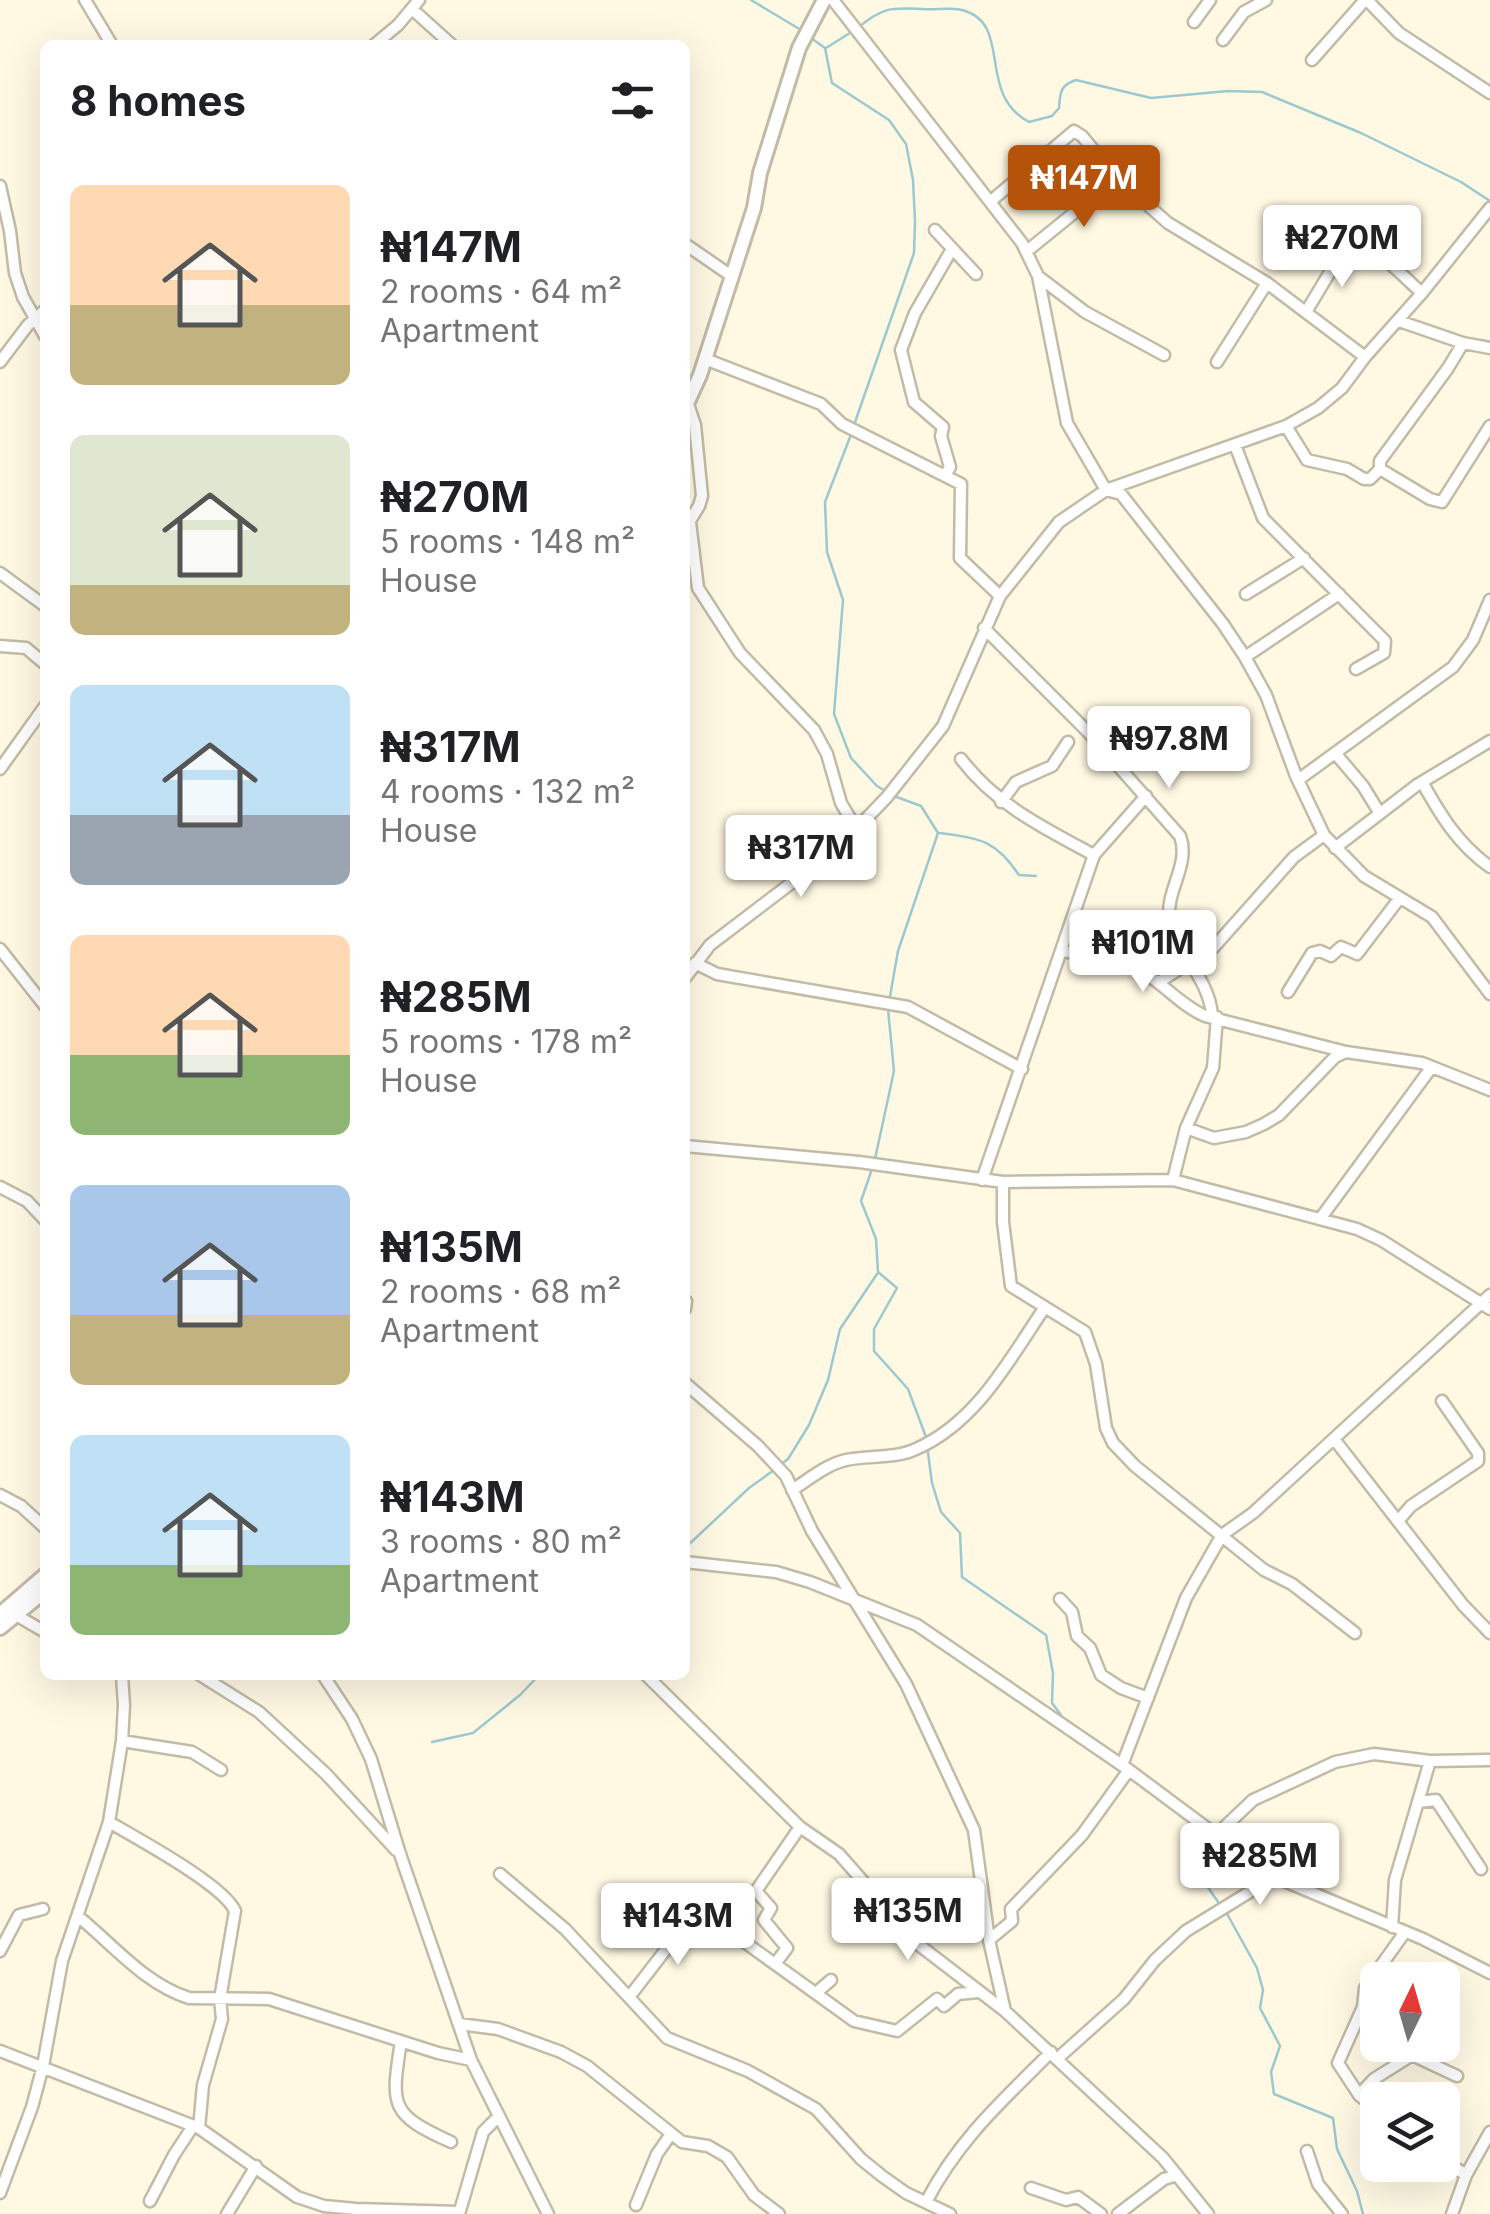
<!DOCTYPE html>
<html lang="en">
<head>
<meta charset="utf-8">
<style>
  :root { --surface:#fff; --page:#f2f2f2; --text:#202124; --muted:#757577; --accent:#b45309 }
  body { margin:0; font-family:Inter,sans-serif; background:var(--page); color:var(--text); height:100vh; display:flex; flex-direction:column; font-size:38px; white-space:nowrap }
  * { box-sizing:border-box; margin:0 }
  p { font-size:32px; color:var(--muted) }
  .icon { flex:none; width:55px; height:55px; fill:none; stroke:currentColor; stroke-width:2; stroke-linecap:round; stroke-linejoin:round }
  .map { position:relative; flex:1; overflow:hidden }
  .drawer { position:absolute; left:40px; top:40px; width:650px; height:1640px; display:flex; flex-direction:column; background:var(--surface); border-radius:15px; box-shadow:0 10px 40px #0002 }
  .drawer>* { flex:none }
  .needle { width:65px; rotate:5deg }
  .buttons { position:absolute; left:1360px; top:1962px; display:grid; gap:20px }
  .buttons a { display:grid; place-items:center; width:100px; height:100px; border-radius:15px; background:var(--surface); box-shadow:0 10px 40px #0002; font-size:50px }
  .price { position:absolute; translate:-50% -85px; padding:0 22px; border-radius:10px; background:#fff; color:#222; font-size:32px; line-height:65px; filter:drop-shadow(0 2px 5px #0008) }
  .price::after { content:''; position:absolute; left:50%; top:60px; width:30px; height:22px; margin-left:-15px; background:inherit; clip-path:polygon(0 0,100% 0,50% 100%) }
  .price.current { background:var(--accent); color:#fff }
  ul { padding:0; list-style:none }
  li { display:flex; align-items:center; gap:30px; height:250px; padding:0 30px }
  li span { display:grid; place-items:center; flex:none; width:280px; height:200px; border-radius:15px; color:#555 }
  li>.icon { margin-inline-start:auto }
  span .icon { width:120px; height:120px; fill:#fffc; stroke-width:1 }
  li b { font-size:42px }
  h2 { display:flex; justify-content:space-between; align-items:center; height:120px; padding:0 30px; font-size:42px }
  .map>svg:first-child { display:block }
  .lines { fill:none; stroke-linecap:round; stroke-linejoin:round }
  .stream { stroke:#9cc8cf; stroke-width:2.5 }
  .minor-casing { stroke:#c2bba7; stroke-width:15 }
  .major-casing { stroke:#c2bba7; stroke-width:18 }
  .minor { stroke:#fff; stroke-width:10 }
  .major { stroke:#fff; stroke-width:12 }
</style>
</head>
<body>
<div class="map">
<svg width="1490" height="2214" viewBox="0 0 1490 2214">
  <rect width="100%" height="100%" fill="#fff8e3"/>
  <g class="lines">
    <path class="stream" d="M751 0 801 30
      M860 26C885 6 892 8 924 9 936 10 950 7 962 10 1014 23 975 93 1029 122L1052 116 1059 108C1060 93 1060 85 1076 80L1151 98 1228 91 1262 92 1361 133 1461 182 1490 201
      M811 38 825 48 832 83 889 120 906 144 913 180 915 221 914 253 854 425
      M826 48 853 31
      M852 432 825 502 827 552 843 600 834 714 851 758 877 786 887 792
      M940 833C980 839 995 839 1019 875L1036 876
      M889 1002 898 951 938 833 921 806 894 796
      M875 1159 894 1071 888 1009
      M873 1166 861 1201 876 1239 878 1272 897 1288 874 1329V1351L908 1389 926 1437
      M927 1445 932 1483 941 1512 960 1533 962 1577 1046 1635 1053 1673 1052 1703 1061 1715
      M780 1465 788 1459 809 1425 828 1380 840 1329 877 1274
      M685 1548 749 1488 774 1470
      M432 1742 473 1733 520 1695 539 1675
      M1194 1827C1186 1856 1204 1883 1221 1906
      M1226 1912 1257 1968 1263 1990 1260 2008 1280 2046 1271 2072 1274 2094 1333 2118 1337 2149 1357 2191 1363 2214"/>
    <g class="minor-casing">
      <path id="minor" d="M85 0 112 45
        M833 0 1022 243 1038 276 1067 423 1106 490 1121 494 1223 624 1245 657 1266 695 1296 776 1324 835 1364 876 1432 917 1490 994
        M1367 0 1399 33 1490 93
        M412 9 452 45
        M1194 22 1210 0
        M1223 40 1244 12 1266 0
        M374 45 398 25 419 0
        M1312 60 1365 0
        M0 186 10 231 15 273 23 297 45 336
        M991 201 1074 131 1082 136 1117 178 1168 223 1267 283 1365 357
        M935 230 976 274
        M685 244 730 275
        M1027 251 1117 178
        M1039 277 1085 312 1164 355
        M1306 312 1348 242C1376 244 1402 276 1422 293
        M1399 321 1463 343 1490 348
        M705 359 821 404 842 424 961 484 960 558 1000 596
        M0 362 28 325 45 310
        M1217 362 1267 283
        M1286 426 1307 460 1347 469 1364 479H1370L1380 469V461L1448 368 1463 343
        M1235 445 1263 518 1385 641 1384 653 1356 669
        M1380 469 1430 499 1442 502 1490 426
        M946 474 950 467 941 436 943 427 914 402 901 350 915 313 952 249
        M690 522 698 588 740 653 814 730 827 754 841 803 857 830
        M686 527 699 506 702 496 695 425 688 404
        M0 573 45 606
        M1246 594 1304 558
        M984 628 1089 733 1180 836C1191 865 1164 892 1170 921 1177 953 1209 978 1212 1015
        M0 646 26 648 45 664
        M1245 657 1339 594
        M1335 753 1363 786 1379 812
        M961 759C996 805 1044 828 1094 855
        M0 769 45 706
        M1298 780 1453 667 1473 640 1490 600
        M1422 782C1441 816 1458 844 1490 867
        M1001 802 1016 782 1052 766 1068 742
        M1335 848 1417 785 1490 741
        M0 949 45 1006
        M1062 951C1084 955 1112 955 1133 966 1160 979 1178 1004 1205 1016L1346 1052 1422 1063 1490 1090
        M695 963 717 974 908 1007 1022 1069
        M685 978 710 945 840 846 887 797 943 726 1000 596 1059 522 1106 490 1286 426 1318 408 1342 388 1365 357 1422 293 1490 208
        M1159 982 1214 947 1294 857 1324 835
        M1288 992 1312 953 1320 951 1331 956 1341 947 1357 954 1399 899
        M1186 1128 1214 1138 1246 1132 1264 1124 1279 1115 1335 1057 1346 1052
        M685 1146 859 1162 1003 1182 1173 1180 1357 1229 1381 1240 1490 1309
        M982 1180 1094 855 1146 796
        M1173 1180 1186 1128 1213 1068 1217 1017
        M1003 1182V1222L1011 1286 1085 1332 1096 1364 1106 1428 1113 1443 1135 1466 1264 1570 1292 1584 1355 1633
        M0 1187 27 1201 45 1220
        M1320 1219 1431 1068
        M685 1309 686 1301
        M685 1383 758 1446 786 1476 812 1531 906 1684 974 1830 989 1940 1005 2011
        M1334 1439 1463 1605 1490 1633
        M792 1490C808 1480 827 1464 846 1460 869 1455 895 1459 916 1449 977 1422 1009 1360 1045 1307
        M0 1495 21 1506 45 1528
        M1398 1521 1411 1506 1478 1461V1453L1442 1401
        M685 1562 776 1572 810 1582 917 1625 1129 1770 1270 1875 1423 1939 1490 1973
        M1060 1599 1072 1612 1077 1636 1090 1648 1101 1675 1121 1688 1148 1698
        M16 1615 45 1632
        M200 1675 259 1712 326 1774 396 1850
        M323 1675 352 1719 371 1759 400 1854 471 2060 548 2214
        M646 1675 800 1827 839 1854 919 1945 1005 2011 1163 2158 1208 2214
        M122 1741 192 1752 221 1770
        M1122 1765 1186 1598 1222 1535 1253 1513 1490 1295
        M1418 1802 1436 1800 1481 1869
        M109 1822C136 1838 224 1885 235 1911L220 1999 222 2019 203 2085 199 2128
        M1215 1836 1253 1800 1335 1762 1374 1754 1430 1761 1490 1760
        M500 1874 565 1929 667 2038 748 2071 816 2109 861 2159 882 2176 906 2193 950 2214
        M79 1917C113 1945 146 1985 189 1998L269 1999 438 2053 471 2060
        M1392 1927 1395 1880 1430 1761
        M989 1940 1012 1921 1011 1909 1082 1835 1129 1770
        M0 1951 19 1915 43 1909
        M775 1964 787 1948 764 1920 771 1908 756 1891 800 1827
        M817 1992 831 1980
        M630 1996 674 1939 685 1916 692 1909 743 1941 854 2021 897 2031 937 1999 944 2006 958 1994 978 1992
        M459 2024 498 2029 561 2052 587 2066 682 2142 708 2146 727 2157 754 2195 779 2214
        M401 2041C391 2106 389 2114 451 2142
        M0 2051 199 2128 297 2197 324 2206 356 2209 459 2212
        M1058 2058 1124 1999 1155 1960 1186 1931 1248 1893 1270 1875
        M1359 2095 1374 2079 1412 2055 1457 2076
        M1378 2110 1359 2095 1338 2063 1363 2007 1365 1988 1405 1932
        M1307 2151 1318 2184 1342 2214
        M1442 2159 1466 2175
        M1031 2188 1066 2200 1078 2197 1101 2214
        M0 2193 32 2107 43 2066 62 1961 109 1822 122 1741 124 1705 122 1675
        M150 2201 174 2155 193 2126
        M926 2202C959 2139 1001 2102 1051 2052
        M636 2205 657 2154 671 2134
        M227 2214 256 2166
        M459 2214 483 2132 498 2117
        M1118 2214 1164 2179 1177 2175
        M1452 2214 1466 2175 1490 2132"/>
    </g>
    <g class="major-casing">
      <path id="major" d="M685 408 700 375 754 208 760 173 799 48 824 0
        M0 1614 45 1575
        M0 1628 45 1591"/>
    </g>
    <use href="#minor" class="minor"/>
    <use href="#major" class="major"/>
  </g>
</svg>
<div class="buttons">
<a><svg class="needle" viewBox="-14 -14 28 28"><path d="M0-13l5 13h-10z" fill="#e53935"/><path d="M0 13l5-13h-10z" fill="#757577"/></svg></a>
<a><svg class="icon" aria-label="layers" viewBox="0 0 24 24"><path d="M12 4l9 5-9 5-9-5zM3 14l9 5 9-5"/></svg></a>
</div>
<b class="price current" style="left:1084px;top:230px">₦147M</b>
<b class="price" style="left:1342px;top:290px">₦270M</b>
<b class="price" style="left:1169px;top:791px">₦97.8M</b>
<b class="price" style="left:801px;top:900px">₦317M</b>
<b class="price" style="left:1143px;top:995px">₦101M</b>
<b class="price" style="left:1260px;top:1908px">₦285M</b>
<b class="price" style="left:908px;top:1963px">₦135M</b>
<b class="price" style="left:678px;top:1968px">₦143M</b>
<section class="drawer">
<h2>8 homes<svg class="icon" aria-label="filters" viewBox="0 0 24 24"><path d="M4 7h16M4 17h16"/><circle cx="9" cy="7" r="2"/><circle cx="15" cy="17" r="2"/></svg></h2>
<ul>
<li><span style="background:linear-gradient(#ffd9b3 60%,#c2b280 0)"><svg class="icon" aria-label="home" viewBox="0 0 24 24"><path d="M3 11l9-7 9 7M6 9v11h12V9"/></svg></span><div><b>₦147M</b><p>2 rooms · 64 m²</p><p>Apartment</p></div></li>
<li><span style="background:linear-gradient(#dfe7d0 75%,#c2b280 0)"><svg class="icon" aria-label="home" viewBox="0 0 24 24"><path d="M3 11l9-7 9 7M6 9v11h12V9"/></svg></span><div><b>₦270M</b><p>5 rooms · 148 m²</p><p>House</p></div></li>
<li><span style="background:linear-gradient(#bfe0f5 65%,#9aa5b1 0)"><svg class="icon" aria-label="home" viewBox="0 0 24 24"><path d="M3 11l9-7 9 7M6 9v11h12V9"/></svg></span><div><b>₦317M</b><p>4 rooms · 132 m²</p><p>House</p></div></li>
<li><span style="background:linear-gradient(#ffd9b3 60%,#8fb573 0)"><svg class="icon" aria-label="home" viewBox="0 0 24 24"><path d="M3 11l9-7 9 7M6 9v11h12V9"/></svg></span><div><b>₦285M</b><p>5 rooms · 178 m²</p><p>House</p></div></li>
<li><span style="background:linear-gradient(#a9c7e8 65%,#c2b280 0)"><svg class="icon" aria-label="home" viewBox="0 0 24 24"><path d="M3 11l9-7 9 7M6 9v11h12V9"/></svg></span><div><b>₦135M</b><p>2 rooms · 68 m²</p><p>Apartment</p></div></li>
<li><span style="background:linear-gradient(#bfe0f5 65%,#8fb573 0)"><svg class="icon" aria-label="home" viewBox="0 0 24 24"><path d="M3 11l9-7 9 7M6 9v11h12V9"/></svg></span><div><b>₦143M</b><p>3 rooms · 80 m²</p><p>Apartment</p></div></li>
</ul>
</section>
</div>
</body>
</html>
